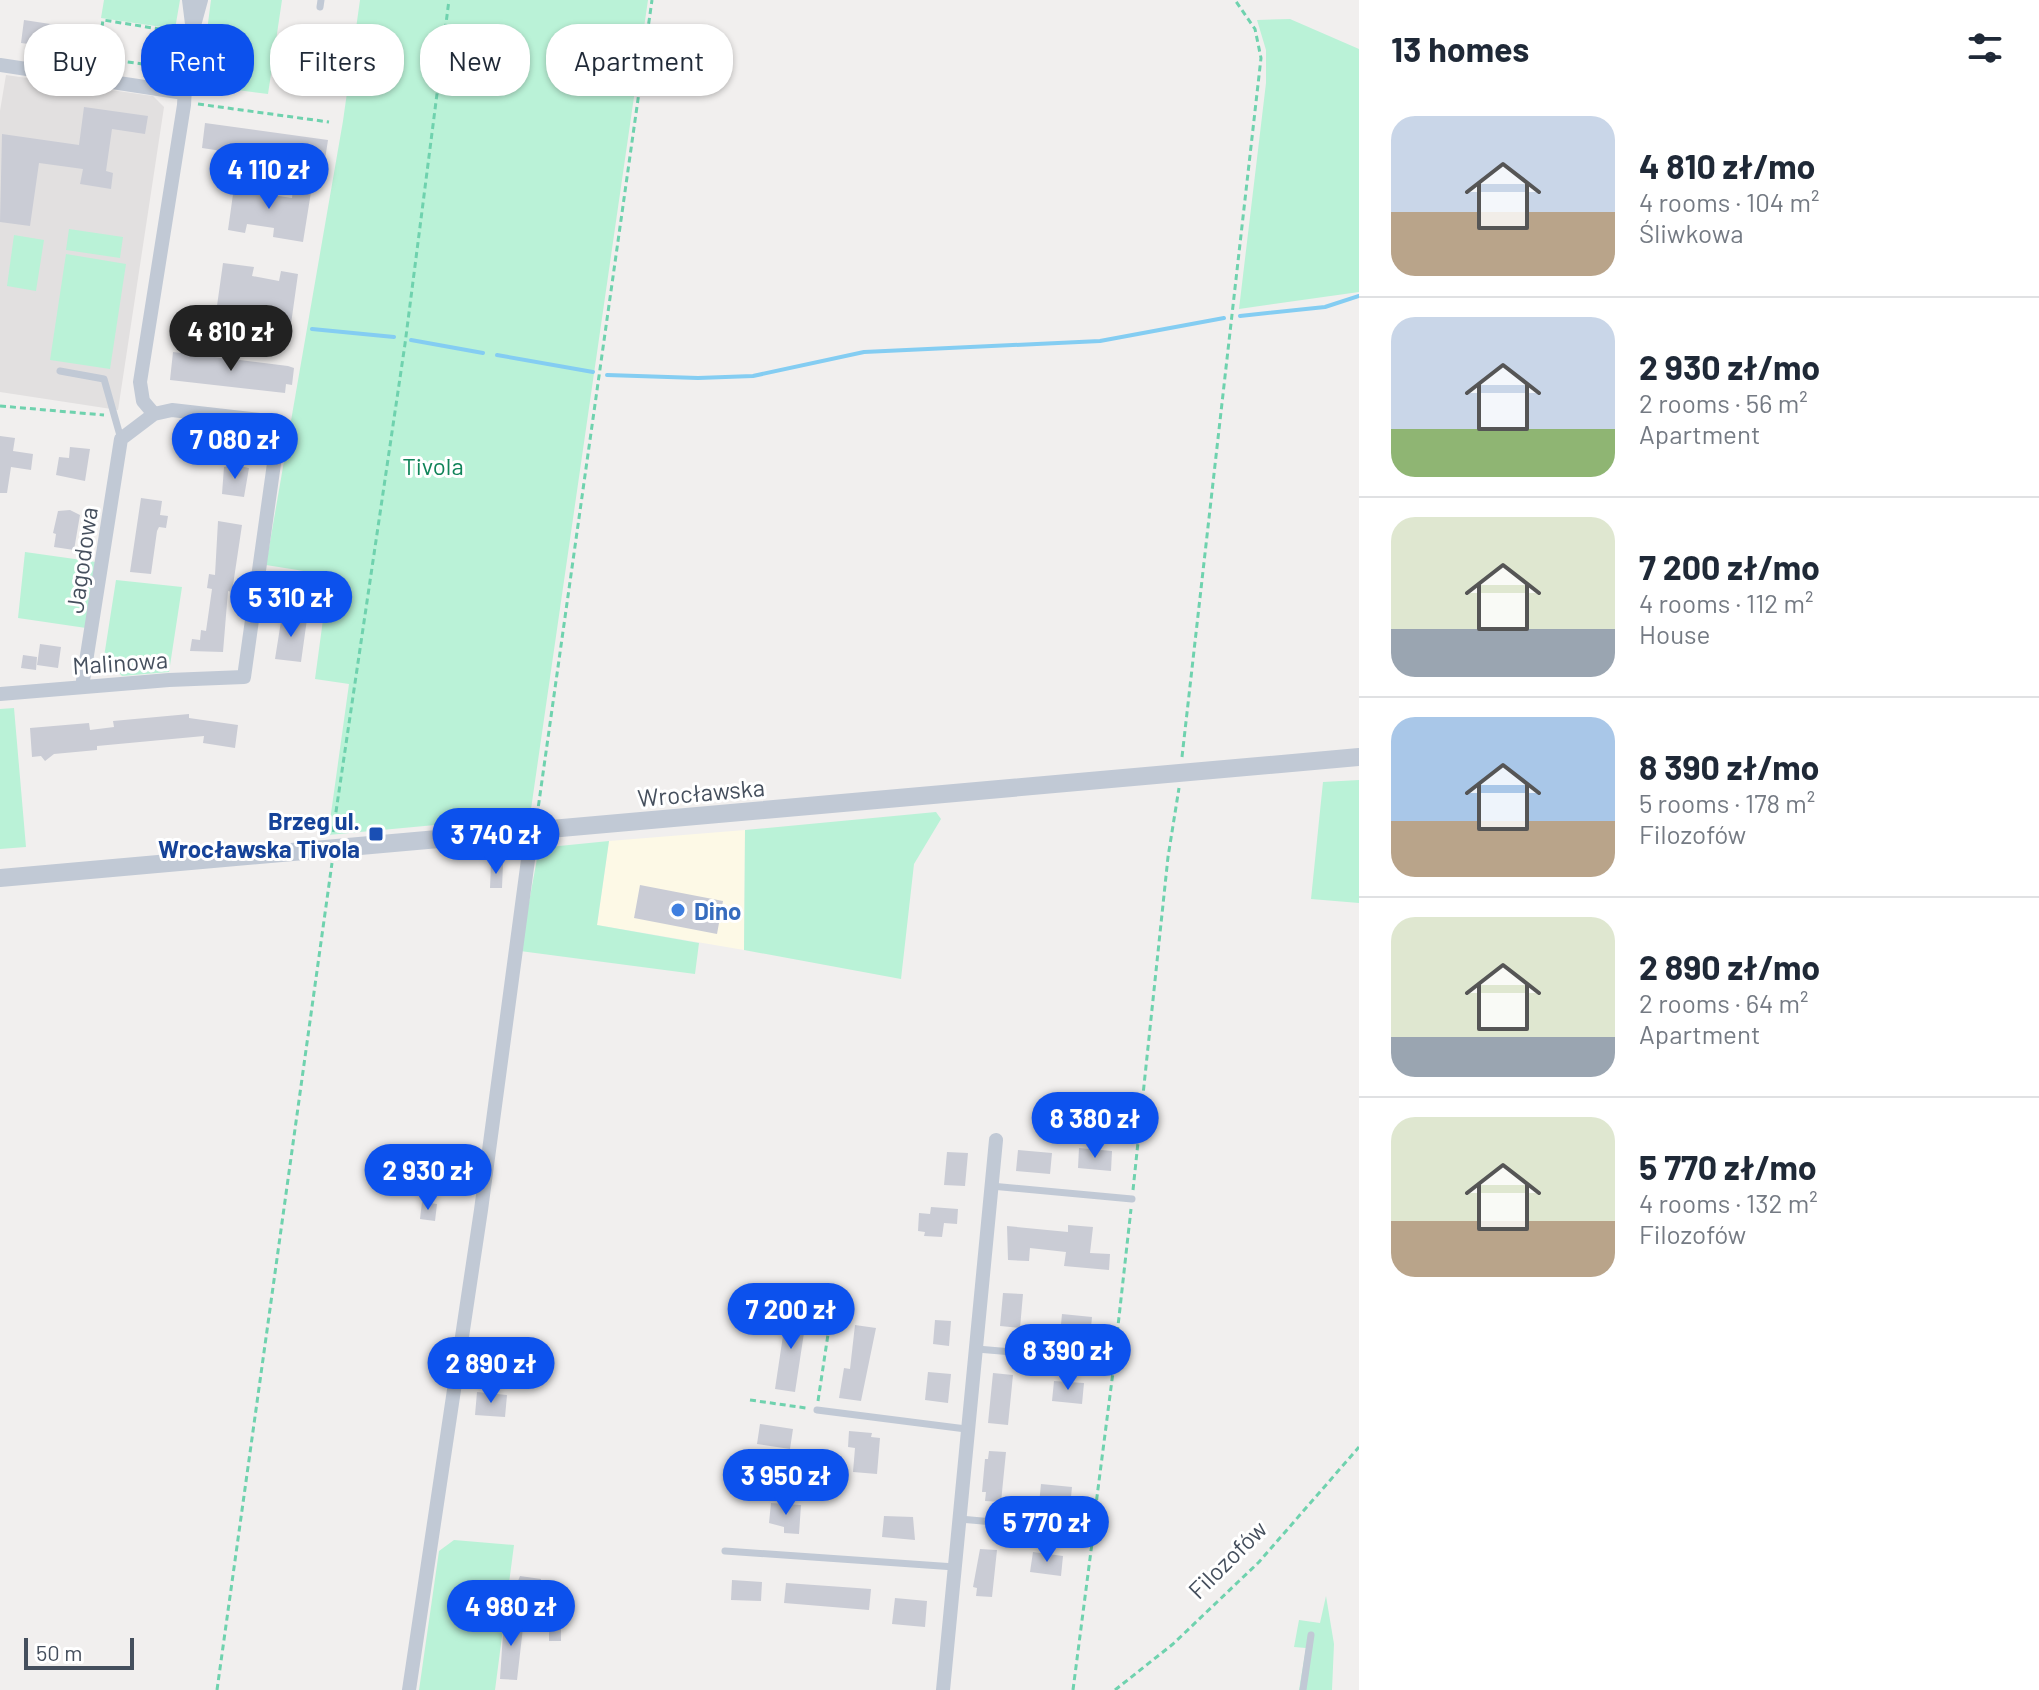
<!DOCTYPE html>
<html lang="en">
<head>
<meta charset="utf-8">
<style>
  :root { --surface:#fff; --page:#f6f6f7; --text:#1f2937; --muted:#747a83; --line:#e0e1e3; --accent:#0c51ed }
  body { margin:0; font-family:Barlow,sans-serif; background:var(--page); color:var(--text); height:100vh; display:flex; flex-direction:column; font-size:30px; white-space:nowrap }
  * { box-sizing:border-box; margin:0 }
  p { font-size:26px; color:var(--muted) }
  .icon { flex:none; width:44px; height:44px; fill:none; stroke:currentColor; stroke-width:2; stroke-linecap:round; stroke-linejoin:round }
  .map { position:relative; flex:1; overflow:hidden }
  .panel { display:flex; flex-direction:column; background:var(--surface); width:680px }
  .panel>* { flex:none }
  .guide { position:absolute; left:24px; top:24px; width:760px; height:72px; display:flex; gap:16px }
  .scale { position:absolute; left:24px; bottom:20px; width:110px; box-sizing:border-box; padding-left:8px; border:4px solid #454f5d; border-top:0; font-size:22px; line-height:28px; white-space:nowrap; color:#454f5d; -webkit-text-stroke:6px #fff; paint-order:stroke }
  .price { position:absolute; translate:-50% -68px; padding:0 18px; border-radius:28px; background:var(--accent); color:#fff; font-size:26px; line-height:52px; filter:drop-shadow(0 2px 4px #0008) }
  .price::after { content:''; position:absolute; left:50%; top:48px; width:24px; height:18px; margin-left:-12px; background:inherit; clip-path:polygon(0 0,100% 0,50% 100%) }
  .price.active { background:#222; color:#fff }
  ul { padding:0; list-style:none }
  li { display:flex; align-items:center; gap:24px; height:200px; padding:0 32px }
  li+li { border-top:2px solid var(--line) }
  li span { display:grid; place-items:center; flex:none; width:224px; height:160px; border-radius:24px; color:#555 }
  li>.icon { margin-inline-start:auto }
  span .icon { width:96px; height:96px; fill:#fffc; stroke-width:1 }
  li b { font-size:34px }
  h2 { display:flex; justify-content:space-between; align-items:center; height:96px; padding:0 32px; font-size:34px }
  .tag { padding:0 28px; border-radius:32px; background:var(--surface); box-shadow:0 2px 6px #0004; font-size:28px; line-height:72px }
  .tag.active { background:var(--accent); color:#fff }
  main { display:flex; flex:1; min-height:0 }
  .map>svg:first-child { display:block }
  .commercial { fill:#fdf9e6 }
  .education { fill:#e2e0e0 }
  .green { fill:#baf2d7 }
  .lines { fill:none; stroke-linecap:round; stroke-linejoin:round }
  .stream { stroke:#84cdf2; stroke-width:4 }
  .building { fill:#caccd5 }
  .path { stroke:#6fd2ae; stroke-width:3; stroke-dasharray:6 4; stroke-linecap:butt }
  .service { stroke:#c1c9d5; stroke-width:7 }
  .minor { stroke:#c1c9d5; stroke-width:14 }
  .tertiary { stroke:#c1c9d5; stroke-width:18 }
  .transit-dot { fill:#1a4fb4; stroke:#fff; stroke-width:3 }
  .shop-dot { fill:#3f7fe0; stroke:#fff; stroke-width:3 }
  .labels { text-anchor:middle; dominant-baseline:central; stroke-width:6; stroke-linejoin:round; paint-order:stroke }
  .park-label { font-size:24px; fill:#108459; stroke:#fff }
  .street-label { font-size:24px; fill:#454f5d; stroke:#fff }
  .transit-label { font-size:24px; font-weight:bold; fill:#164399; stroke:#fff; text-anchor:end }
  .shop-label { font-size:24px; font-weight:bold; fill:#366cbe; stroke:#fff; text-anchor:start }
</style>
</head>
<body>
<main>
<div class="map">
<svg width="1359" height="1690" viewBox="0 0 1359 1690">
  <rect width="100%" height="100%" fill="#f1efee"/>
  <path class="commercial" d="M745 830 744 950 597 925 609 841Z"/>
  <path class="education" d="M6 75 153 96 164 107 118 410 0 392V111Z"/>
  <path class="green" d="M104 0H180L175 29 101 18Z
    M211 0H282L268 94 200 85Z
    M360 0H648L530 816 328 835 349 684 315 679 329 575 266 565 343 121Z
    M1290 19 1359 49V292L1239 309 1266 83V50L1257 20Z
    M69 229 123 237 120 258 66 250Z
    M14 235 44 240 36 291 7 286Z
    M66 254 126 264 110 369 50 360Z
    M25 552 96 562 86 628 18 618Z
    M116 580 182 587 169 672 122 676 104 657Z
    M14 708 26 847 0 849V709Z
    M1359 780V903L1311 899 1323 782Z
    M936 812 941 819 914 864 901 979 744 950 745 830Z
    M609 841 597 925 699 943 695 974 520 951 539 848Z
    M454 1540 514 1545 495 1690H419L439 1551Z
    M1326 1596 1334 1644 1332 1690H1299L1306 1648 1294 1647 1299 1620 1320 1623Z"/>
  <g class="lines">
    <path class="stream" d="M1240 316 1325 307 1359 296
      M312 329 394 337
      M411 340 483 353
      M497 355 593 372
      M607 375 698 378 753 376 864 352 1100 341 1224 318"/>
  </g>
  <path class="building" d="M24 20 90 30 87 52 21 43Z
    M84 107 148 116 145 134 112 129 106 171 113 173 111 189 80 184 83 169 39 163 30 226 0 222 2 134 79 145Z
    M205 123 328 140 324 166 202 148Z
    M235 180 266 185 265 194 292 198 293 189 311 192 303 242 273 237 274 228 247 224 245 233 228 230Z
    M223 263 254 267 252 276 279 281 281 271 298 274 291 324 260 320 262 311 234 307 233 316 216 313Z
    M173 352 288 366 294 368 292 385 286 384 285 393 170 380Z
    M0 436 15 438 13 451 33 454 31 470 11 467 7 493H0Z
    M70 447 90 449 85 481 56 475 59 457 69 458Z
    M234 465 249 468 244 497 222 494 224 467Z
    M141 498 162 501 160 515 168 516 166 528 159 527 157 531 151 574 130 572Z
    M70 510 80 515 74 550 54 547 56 534 53 533 58 511Z
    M218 521 242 525 232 592 228 591 223 652 190 651 192 639 200 640 201 630 206 631 212 589 207 588 209 574 215 575Z
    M282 615 307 619 301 662 275 659Z
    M40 644 61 647 58 668 37 665Z
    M23 655 37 657 36 670 21 668Z
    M189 714V718L238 725 235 748 203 743 204 736 97 746V750L54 754 45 761 41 756 32 757 30 728 89 723 90 730 114 727 113 721Z
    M491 864H503L502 888H490Z
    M640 885 723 901 717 934 634 918Z
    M1079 1148 1112 1151 1111 1171 1078 1168Z
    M1018 1150 1052 1153 1050 1174 1016 1171Z
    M947 1152 968 1153 965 1186 944 1185Z
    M422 1202 437 1204 435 1221 420 1219Z
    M931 1207 958 1209 957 1224 944 1223 942 1237 924 1236 925 1232 918 1231 919 1213 930 1214Z
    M1068 1225 1093 1227 1090 1253 1110 1254 1109 1270 1064 1266 1066 1252 1030 1248 1029 1261 1008 1260 1007 1226 1068 1232Z
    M1003 1293 1023 1294 1020 1328 1000 1326Z
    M787 1309 807 1313 795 1392 775 1389Z
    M1062 1314 1092 1317 1090 1338 1060 1335Z
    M935 1320 951 1321 949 1346 933 1344Z
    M855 1325 876 1328 861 1401 839 1398 844 1368 850 1369Z
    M928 1372 951 1374 948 1403 925 1400Z
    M993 1373 1013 1375 1008 1425 988 1423Z
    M1054 1381 1084 1383 1082 1404 1052 1401Z
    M477 1392 507 1395 505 1417 475 1415Z
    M760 1424 793 1429 790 1449 757 1444Z
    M849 1431 872 1433 871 1437 880 1438 877 1474 853 1472 855 1448 848 1447Z
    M989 1451 1006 1452 1001 1502 985 1501 986 1492H982L985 1459H988Z
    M1041 1484 1072 1487 1070 1507 1039 1504Z
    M771 1503 801 1505 799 1534 784 1533V1527L769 1523Z
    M884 1516 913 1517 915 1540 882 1537Z
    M980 1549 997 1550 992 1597 976 1596 977 1588 973 1587Z
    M1033 1552 1063 1556 1061 1576 1030 1572Z
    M520 1576 541 1579 537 1609 517 1606 516 1586Z
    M732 1580 762 1582 761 1601 731 1600Z
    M786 1583 871 1589 869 1610 784 1603Z
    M895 1598 927 1601 925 1627 892 1624Z
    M504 1618 524 1619 517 1680 500 1679Z
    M549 1620H561V1641H549Z"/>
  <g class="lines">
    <path class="path" d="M98 58 172 68
      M96 67 103 20 178 32
      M198 104 329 122
      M0 406 104 415
      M1182 757 1261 58 1255 29 1235 0
      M537 816 652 0
      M333 832 405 344 449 0
      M1133 1190 1168 857 1179 788
      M1115 1353 1131 1209
      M750 1400 806 1408
      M818 1401 833 1301
      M1094 1520 1113 1372
      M217 1690 332 863
      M1073 1690 1092 1543
      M1115 1690 1173 1644 1259 1562 1359 1447"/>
    <path class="service" d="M320 7 321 0
      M60 371 104 379 121 439
      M991 1186 1132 1199
      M977 1349 1114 1361
      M817 1410 966 1429
      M960 1519 1093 1531
      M725 1551 955 1567
      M1303 1690 1311 1635"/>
    <path class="minor" d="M189 0 192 24
      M0 65 184 93
      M154 414 143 401 140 382 184 105 187 51 201 0
      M0 694 169 680 244 677 279 428 268 421 172 410 154 414 121 439 82 687
      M409 1690 481 1210 532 830
      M943 1690 996 1140"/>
    <path class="tertiary" d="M0 878 1359 757"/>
  </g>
  <rect class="transit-dot" x="368" y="826" width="16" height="16" rx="4"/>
  <circle class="shop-dot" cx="678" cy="910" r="8"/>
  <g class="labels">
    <g class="park-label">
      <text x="433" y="465">Tivola</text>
    </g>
    <g class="street-label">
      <text transform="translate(81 560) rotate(-82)">Jagodowa</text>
      <text transform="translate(120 662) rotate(-4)">Malinowa</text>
      <text transform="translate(701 792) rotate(-5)">Wrocławska</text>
      <text transform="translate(1227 1559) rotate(-45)">Filozofów</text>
    </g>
    <g class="transit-label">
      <text x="360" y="820">Brzeg ul.<tspan x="360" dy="28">Wrocławska Tivola</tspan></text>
    </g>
    <g class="shop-label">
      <text x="694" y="910">Dino</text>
    </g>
  </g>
</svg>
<div class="scale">50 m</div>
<b class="price" style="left:269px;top:211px">4 110 zł</b>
<b class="price active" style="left:231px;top:373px">4 810 zł</b>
<b class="price" style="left:235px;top:481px">7 080 zł</b>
<b class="price" style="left:291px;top:639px">5 310 zł</b>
<b class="price" style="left:496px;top:876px">3 740 zł</b>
<b class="price" style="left:1095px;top:1160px">8 380 zł</b>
<b class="price" style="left:428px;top:1212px">2 930 zł</b>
<b class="price" style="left:791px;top:1351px">7 200 zł</b>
<b class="price" style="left:1068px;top:1392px">8 390 zł</b>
<b class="price" style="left:491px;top:1405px">2 890 zł</b>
<b class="price" style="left:786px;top:1517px">3 950 zł</b>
<b class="price" style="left:1047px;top:1564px">5 770 zł</b>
<b class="price" style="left:511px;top:1648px">4 980 zł</b>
<div class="guide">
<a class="tag">Buy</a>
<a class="tag active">Rent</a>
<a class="tag">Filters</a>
<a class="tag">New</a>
<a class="tag">Apartment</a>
</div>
</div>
<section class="panel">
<h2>13 homes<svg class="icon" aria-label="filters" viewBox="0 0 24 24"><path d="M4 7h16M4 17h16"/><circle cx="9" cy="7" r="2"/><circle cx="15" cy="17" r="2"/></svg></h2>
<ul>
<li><span style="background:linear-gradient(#c9d6e8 60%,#b9a48a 0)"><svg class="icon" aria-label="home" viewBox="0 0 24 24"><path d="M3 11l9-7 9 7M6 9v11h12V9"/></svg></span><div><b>4 810 zł/mo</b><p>4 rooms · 104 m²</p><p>Śliwkowa</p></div></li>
<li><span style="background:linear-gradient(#c9d6e8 70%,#8fb573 0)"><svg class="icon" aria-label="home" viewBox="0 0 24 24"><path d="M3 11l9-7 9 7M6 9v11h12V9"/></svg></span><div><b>2 930 zł/mo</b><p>2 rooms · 56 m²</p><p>Apartment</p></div></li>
<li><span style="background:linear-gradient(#dfe7d0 70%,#9aa5b1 0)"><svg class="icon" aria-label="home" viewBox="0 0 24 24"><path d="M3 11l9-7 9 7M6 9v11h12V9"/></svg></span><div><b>7 200 zł/mo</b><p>4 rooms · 112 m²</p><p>House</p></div></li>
<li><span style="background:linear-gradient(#a9c7e8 65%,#b9a48a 0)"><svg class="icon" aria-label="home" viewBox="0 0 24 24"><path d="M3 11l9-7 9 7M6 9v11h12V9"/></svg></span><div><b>8 390 zł/mo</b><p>5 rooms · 178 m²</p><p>Filozofów</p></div></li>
<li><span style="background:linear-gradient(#dfe7d0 75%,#9aa5b1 0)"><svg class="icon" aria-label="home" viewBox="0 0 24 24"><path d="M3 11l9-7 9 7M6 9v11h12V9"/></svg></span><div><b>2 890 zł/mo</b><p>2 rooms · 64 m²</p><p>Apartment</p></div></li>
<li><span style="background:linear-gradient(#dfe7d0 65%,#b9a48a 0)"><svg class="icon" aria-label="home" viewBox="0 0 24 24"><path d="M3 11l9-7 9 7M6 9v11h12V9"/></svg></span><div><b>5 770 zł/mo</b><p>4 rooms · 132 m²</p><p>Filozofów</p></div></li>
</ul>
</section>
</main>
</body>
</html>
